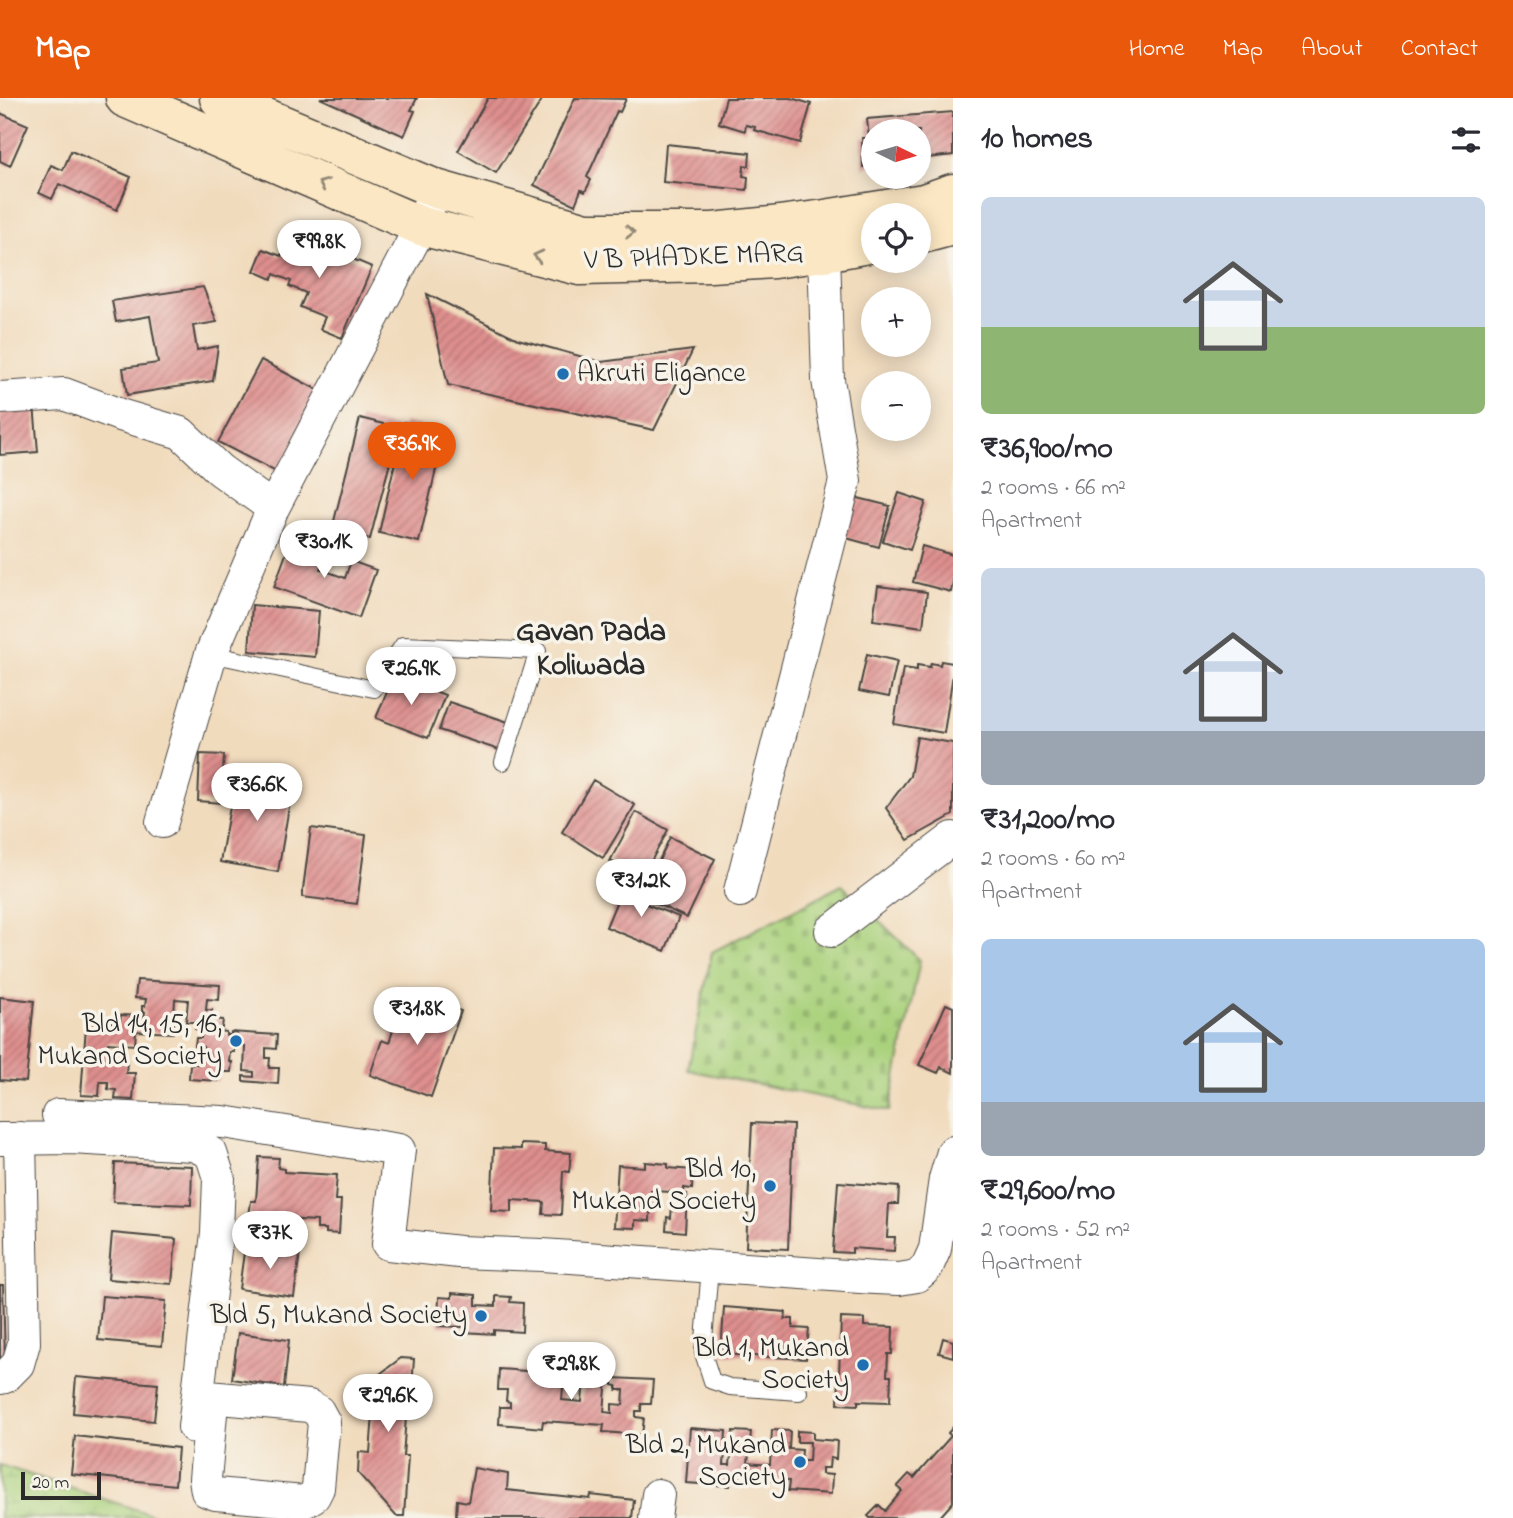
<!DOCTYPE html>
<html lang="en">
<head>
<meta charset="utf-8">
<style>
  :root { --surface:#fff; --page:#f2f2f3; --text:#2b2b33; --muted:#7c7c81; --accent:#ea580c }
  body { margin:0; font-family:"Indie Flower",sans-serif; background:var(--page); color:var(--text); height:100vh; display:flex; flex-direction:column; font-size:26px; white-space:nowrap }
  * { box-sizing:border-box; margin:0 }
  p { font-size:23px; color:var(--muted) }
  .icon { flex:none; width:38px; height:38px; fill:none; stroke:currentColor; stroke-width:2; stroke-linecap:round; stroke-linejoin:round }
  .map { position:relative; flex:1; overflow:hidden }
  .details { display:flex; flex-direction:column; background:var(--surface); width:560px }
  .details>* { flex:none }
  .needle { width:46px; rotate:95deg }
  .controls { position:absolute; left:861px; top:21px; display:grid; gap:14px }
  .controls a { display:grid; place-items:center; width:70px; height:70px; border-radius:50%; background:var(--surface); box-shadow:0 4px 18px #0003; font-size:35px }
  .scale { position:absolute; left:21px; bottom:18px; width:80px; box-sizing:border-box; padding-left:7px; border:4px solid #2b2b2b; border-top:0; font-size:19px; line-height:24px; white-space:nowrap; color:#2b2b2b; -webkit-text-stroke:5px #f7f3e8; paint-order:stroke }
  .price { position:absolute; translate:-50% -60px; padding:0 16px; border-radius:24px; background:#fff; color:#222; font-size:23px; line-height:46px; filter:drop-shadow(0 2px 4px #0008) }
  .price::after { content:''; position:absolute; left:50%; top:42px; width:21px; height:16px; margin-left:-10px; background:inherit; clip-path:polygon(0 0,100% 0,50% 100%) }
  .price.active { background:var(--accent); color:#fff }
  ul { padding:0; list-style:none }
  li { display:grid; align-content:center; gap:14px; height:371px; padding:0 28px }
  li span { display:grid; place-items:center; height:217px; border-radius:10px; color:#555 }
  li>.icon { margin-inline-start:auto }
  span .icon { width:126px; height:126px; fill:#fffc; stroke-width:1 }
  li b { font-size:30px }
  h2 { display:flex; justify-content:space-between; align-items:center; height:84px; padding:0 28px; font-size:30px }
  header { display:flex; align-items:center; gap:42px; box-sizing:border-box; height:98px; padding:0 35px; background:var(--accent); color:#fff }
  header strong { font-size:33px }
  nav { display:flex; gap:38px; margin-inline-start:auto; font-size:24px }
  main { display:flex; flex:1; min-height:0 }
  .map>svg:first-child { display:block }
  .wetland { fill:url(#wetland-marsh); stroke:#6a7e54; stroke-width:2 }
  .cemetery { fill:url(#cemetery-stones); stroke:#6a7e54; stroke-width:2 }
  .building { fill:url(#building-hatch) }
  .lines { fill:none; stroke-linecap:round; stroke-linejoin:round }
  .service-casing { stroke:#494541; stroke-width:18 }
  .minor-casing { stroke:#494541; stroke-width:34 }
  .secondary-casing { stroke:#494541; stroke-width:41 }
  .service { stroke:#fff; stroke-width:16 }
  .minor { stroke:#fff; stroke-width:32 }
  .secondary { stroke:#fbe7c3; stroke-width:38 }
  .oneway { stroke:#938977 }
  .poi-dot { fill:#1f6fb2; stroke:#f7f3e8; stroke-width:2.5 }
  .labels { text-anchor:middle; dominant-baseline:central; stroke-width:7; stroke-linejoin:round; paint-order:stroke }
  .street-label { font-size:28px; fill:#2b2b2b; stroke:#f7f3e8 }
  .poi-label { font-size:28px; fill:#2b2b2b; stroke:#f7f3e8; text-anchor:end }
  .neighbourhood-label { font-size:30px; font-weight:bold; fill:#2b2b2b; stroke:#f7f3e8 }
</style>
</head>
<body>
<header>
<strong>Map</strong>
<nav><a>Home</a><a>Map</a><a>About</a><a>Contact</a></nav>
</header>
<main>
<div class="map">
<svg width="953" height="1420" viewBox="0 0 953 1420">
  <defs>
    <pattern id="wetland-marsh" width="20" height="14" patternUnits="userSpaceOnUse" patternTransform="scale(1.75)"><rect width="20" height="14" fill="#aad27d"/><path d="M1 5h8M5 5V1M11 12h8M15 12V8" fill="none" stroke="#92b46c"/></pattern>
    <pattern id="cemetery-stones" width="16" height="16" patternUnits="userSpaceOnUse" patternTransform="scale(1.75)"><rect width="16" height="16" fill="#aad27d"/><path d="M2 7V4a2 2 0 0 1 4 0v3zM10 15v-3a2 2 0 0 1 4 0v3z" fill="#92b46c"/></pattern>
    <pattern id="building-hatch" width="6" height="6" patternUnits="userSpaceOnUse" patternTransform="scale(1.75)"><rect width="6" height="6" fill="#de8f8e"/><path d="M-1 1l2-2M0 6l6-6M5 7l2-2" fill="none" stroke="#b47574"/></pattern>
  </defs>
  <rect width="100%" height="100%" fill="#f7f3e8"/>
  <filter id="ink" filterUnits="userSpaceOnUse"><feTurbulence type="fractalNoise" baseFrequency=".0143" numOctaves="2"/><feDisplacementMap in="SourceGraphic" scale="14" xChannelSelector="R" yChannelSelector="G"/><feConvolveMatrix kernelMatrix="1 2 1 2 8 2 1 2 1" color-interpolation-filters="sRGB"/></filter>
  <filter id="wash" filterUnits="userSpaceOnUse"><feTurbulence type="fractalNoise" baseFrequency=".00686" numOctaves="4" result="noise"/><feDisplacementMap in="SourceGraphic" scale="28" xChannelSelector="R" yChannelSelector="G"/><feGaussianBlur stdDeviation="1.57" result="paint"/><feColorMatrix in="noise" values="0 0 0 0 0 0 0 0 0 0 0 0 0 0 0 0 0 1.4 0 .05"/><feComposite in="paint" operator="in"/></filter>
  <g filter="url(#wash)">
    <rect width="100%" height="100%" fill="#f1dbbd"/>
    <path class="wetland" d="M0 1367 162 1420H0Z"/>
    <path class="cemetery" d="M842 787 920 862 889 1013 688 972 712 854Z"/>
    <g id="blocks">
      <path class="building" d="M320 0H417L411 12 415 13 404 38Z
        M488 0H543L496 75 458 53Z
        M575 0 626 1 620 14 617 13 587 79 591 82 585 94 581 92 575 107 534 87Z
        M726 0H791L811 6 800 45 754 32 755 29 746 27 745 33 719 25Z
        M953 14V57L919 61V33H873V67L863 69 862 40H869L867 21Z
        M0 15 28 27 10 68 0 63Z
        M666 46 750 55 749 68H744L743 78 748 79 747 92 663 84Z
        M71 53 131 79 117 112 59 86 52 101 39 95 51 67 63 72Z
        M291 135 372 169 342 240 320 231 325 219 300 209 306 195 289 188 291 183 274 176 272 181 254 173 263 151 281 158Z
        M203 189 217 224 193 228 197 252 218 248 213 283 127 297 123 270 158 265 150 218 116 224 112 203Z
        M427 196 518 241 601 264 693 252 654 332 448 287Z
        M261 262 320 293 278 375 218 344Z
        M34 306 38 354 0 357V309Z
        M360 320 399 330 370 441 332 431Z
        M404 324 445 333 419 444 379 435Z
        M899 395 926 404 910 452 883 443Z
        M846 397 890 408 879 449 839 438Z
        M291 442 326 454 320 471 345 480 351 463 376 472 359 520 274 489Z
        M922 448 953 457V484L951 494 913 484Z
        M878 488 927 494 923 529 873 522Z
        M252 507 319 513 315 559 249 553Z
        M867 556 897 563 889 599 859 593Z
        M941 563 953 565V576L944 635 894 626 903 570 917 572V567L930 569 931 565 940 567Z
        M394 577 445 597 428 640 376 620Z
        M449 604 511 625 502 653 439 632Z
        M917 639 953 645V717L908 742 886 710 910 678Z
        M200 656 224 657 221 705 198 703Z
        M236 675 293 685 278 774 220 764Z
        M593 682 635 707 603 760 562 734Z
        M636 714 668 732 642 780 610 763Z
        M311 730 366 737 357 806 302 799Z
        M670 739 715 761 687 820 642 799Z
        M626 781 642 787 636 802 679 819 665 853 606 829Z
        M137 882 220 887 219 902 207 901 206 912H212L211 921 223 922 222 930H218V933L226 934V937H231V934L277 937 276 951 266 950V960H270L269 970H279L278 986 243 983V978L254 979V974L244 973 245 948 234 947V954H230L229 964H232L231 974H218V983L189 981 190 966H203V964H199L200 958 209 959V955H206V952H203V949L195 948 196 940H201L202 932 195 931V924H186L188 902 175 901 173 935 136 933 135 947 108 945 107 961 127 963 126 975H135L133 1002 115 1001 116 992 108 991V984H100L99 998 81 997 87 914 104 915 103 927 111 928 112 923H120L121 917 144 918 145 914H142V908H145L146 901 135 900Z
        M0 899 34 903 26 984 0 982Z
        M427 901 461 913 431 999 370 977 382 942 389 945 402 905 423 912Z
        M946 906 953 909V975L941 969 938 975 919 967Z
        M752 1025 793 1027 788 1151 746 1149Z
        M521 1046 545 1047V1053L571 1055 569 1074 563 1073 561 1117 543 1116 544 1104 512 1102V1114L491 1113 494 1050 521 1051Z
        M259 1059 279 1060 278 1070 284 1071V1074L337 1077 335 1102H341L339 1136 326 1135V1131H317V1123L249 1119 251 1103H256Z
        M645 1064 668 1066V1070L693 1072 692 1091 684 1090V1096H687L685 1134 666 1132 667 1119 671 1120 673 1094 651 1093 650 1123 635 1122V1130L614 1129 618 1067 645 1069Z
        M115 1065 192 1068 191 1107 113 1104Z
        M838 1084 899 1089 898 1106H889L887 1139H895L894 1153 852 1150V1155L833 1154Z
        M112 1135 176 1141 172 1186 108 1181Z
        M245 1147 300 1154 294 1199 239 1191Z
        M0 1187H3L5 1262H0Z
        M452 1195 476 1197V1207L496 1208V1198L511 1199 510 1204 523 1205 522 1234 494 1232V1236L464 1234V1229L438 1228 439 1199 452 1200Z
        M102 1198 166 1203 162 1248 98 1242Z
        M724 1209 786 1214 785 1221H793V1230L809 1231 806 1261 721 1256Z
        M841 1220 864 1221V1228L893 1229 892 1256H888L887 1278H891L890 1304 858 1303V1307L838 1306Z
        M238 1235 289 1242 284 1289 232 1281Z
        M943 1240 953 1243V1259L939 1255Z
        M401 1260 414 1261 410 1319H406L403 1358H408L404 1418H396L358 1375 359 1354 370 1355 373 1316H362L364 1288Z
        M499 1271 564 1276 562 1302 582 1304 584 1278 607 1279 604 1314 612 1315V1306L623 1307 624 1292H617V1288L613 1287V1280L653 1282 651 1306H641V1313H636V1319L644 1320 642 1337 603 1334 604 1327 543 1323 542 1330 499 1326 500 1309H510V1304L506 1303 507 1292H498Z
        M76 1279 158 1286 154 1323 73 1315Z
        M953 1329V1404L939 1420H870L868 1418 879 1407 885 1413 902 1393 897 1389 909 1376 914 1380 951 1338 948 1335Z
        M690 1330 726 1333 724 1367H730L733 1333 751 1334 748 1365 770 1367 772 1332 790 1333 789 1351 802 1352 801 1363H809L810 1344H797V1333L813 1334V1341L837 1343 836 1361 830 1360 829 1370H822V1376L832 1377 831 1396 788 1393 789 1383 731 1379 730 1388 686 1385Z
        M75 1338 178 1350 175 1387 71 1376Z
        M474 1370 508 1376 507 1392 590 1401 591 1397 634 1402 632 1420H466L456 1418 457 1402 468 1404Z"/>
    </g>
  </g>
  <g filter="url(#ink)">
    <use href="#blocks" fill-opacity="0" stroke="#494541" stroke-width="2"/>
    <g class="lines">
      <g class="service-casing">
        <path id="service" d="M211 556 374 591 403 547 538 553 503 664
          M710 1169 703 1255 712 1283 730 1289 799 1294"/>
      </g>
      <g class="minor-casing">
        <path id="minor" d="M0 300 64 296 120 317 181 335 220 372 273 410
          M162 724 211 556 273 410 421 128 430 105
          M740 793 845 383 828 282 824 154 825 131
          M831 833 953 740
          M58 1017 223 1024 399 1052 388 1146 459 1154 542 1157 875 1180 899 1181 917 1178 927 1169 935 1151 945 1081 953 1054
          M0 1041 71 1040 193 1047 211 1055 219 1080 217 1135 194 1329
          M0 1280 5 1279 18 1266 24 1245 20 1040
          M198 1298 309 1308 318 1313 324 1324 318 1390 314 1398 304 1404 216 1396 207 1393 205 1381 212 1305
          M655 1420 658 1397"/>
      </g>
      <g class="secondary-casing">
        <path id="secondary" d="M125 0 421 128 580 168 710 165 774 161 824 154 873 145
          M219 0 436 91 586 134H713L771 128 825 121 924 105 953 95
          M919 137 953 128"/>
      </g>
      <use href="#service" class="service"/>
      <use href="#minor" class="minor"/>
      <use href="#secondary" class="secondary"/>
    </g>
    <defs><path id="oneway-chevron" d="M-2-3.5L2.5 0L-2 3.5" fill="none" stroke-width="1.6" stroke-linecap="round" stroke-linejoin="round" transform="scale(1.75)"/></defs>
    <g class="oneway">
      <use href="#oneway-chevron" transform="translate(323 86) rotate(-157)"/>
      <use href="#oneway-chevron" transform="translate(630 134)"/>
      <use href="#oneway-chevron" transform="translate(538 158) rotate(-166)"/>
    </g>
  </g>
  <g class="poi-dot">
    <circle cx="563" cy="276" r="7"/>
    <circle cx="236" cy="943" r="7"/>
    <circle cx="770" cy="1088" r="7"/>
    <circle cx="481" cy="1218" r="7"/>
    <circle cx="863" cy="1267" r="7"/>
    <circle cx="800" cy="1364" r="7"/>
  </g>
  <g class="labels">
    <g class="street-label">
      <text transform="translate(694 160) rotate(-2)">V B PHADKE MARG</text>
    </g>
    <g class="poi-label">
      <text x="577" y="276" text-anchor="start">Akruti Eligance</text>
      <text x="222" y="927">Bld 14, 15, 16,<tspan x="222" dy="32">Mukand Society</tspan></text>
      <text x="756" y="1072">Bld 10,<tspan x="756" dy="32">Mukand Society</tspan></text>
      <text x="467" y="1218">Bld 5, Mukand Society</text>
      <text x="849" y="1251">Bld 1, Mukand<tspan x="849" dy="32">Society</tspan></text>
      <text x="786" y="1348">Bld 2, Mukand<tspan x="786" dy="32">Society</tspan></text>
    </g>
    <g class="neighbourhood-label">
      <text x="591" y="535">Gavan Pada<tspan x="591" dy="34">Koliwada</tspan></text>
    </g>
  </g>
</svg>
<div class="controls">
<a><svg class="needle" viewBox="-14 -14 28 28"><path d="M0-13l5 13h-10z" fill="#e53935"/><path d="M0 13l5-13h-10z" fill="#7c7c81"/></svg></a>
<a><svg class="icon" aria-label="locate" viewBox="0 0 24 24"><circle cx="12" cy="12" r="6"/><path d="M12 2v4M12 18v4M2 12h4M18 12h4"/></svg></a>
<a>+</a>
<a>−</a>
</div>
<div class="scale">20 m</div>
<b class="price" style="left:319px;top:182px">₹99.8K</b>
<b class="price active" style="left:412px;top:384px">₹36.9K</b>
<b class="price" style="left:324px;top:482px">₹30.1K</b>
<b class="price" style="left:411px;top:609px">₹26.9K</b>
<b class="price" style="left:257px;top:725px">₹36.6K</b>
<b class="price" style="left:641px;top:821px">₹31.2K</b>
<b class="price" style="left:417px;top:949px">₹31.8K</b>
<b class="price" style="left:270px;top:1173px">₹37K</b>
<b class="price" style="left:571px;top:1304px">₹29.8K</b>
<b class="price" style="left:388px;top:1336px">₹29.6K</b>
</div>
<section class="details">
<h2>10 homes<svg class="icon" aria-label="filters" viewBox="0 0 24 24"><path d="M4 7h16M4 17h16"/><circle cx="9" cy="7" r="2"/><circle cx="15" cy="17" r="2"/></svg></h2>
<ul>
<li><span style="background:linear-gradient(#c9d6e8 60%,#8fb573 0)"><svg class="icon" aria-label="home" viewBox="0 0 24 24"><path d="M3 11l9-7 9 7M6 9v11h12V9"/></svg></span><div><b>₹36,900/mo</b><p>2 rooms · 66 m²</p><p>Apartment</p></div></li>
<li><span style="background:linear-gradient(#c9d6e8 75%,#9aa5b1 0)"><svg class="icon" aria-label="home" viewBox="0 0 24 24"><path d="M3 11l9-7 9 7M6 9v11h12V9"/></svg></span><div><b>₹31,200/mo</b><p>2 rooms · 60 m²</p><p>Apartment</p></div></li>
<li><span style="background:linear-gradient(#a9c7e8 75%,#9aa5b1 0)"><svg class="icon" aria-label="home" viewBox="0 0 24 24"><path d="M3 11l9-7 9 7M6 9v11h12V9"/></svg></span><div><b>₹29,600/mo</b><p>2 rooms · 52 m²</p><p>Apartment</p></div></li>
</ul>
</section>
</main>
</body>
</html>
